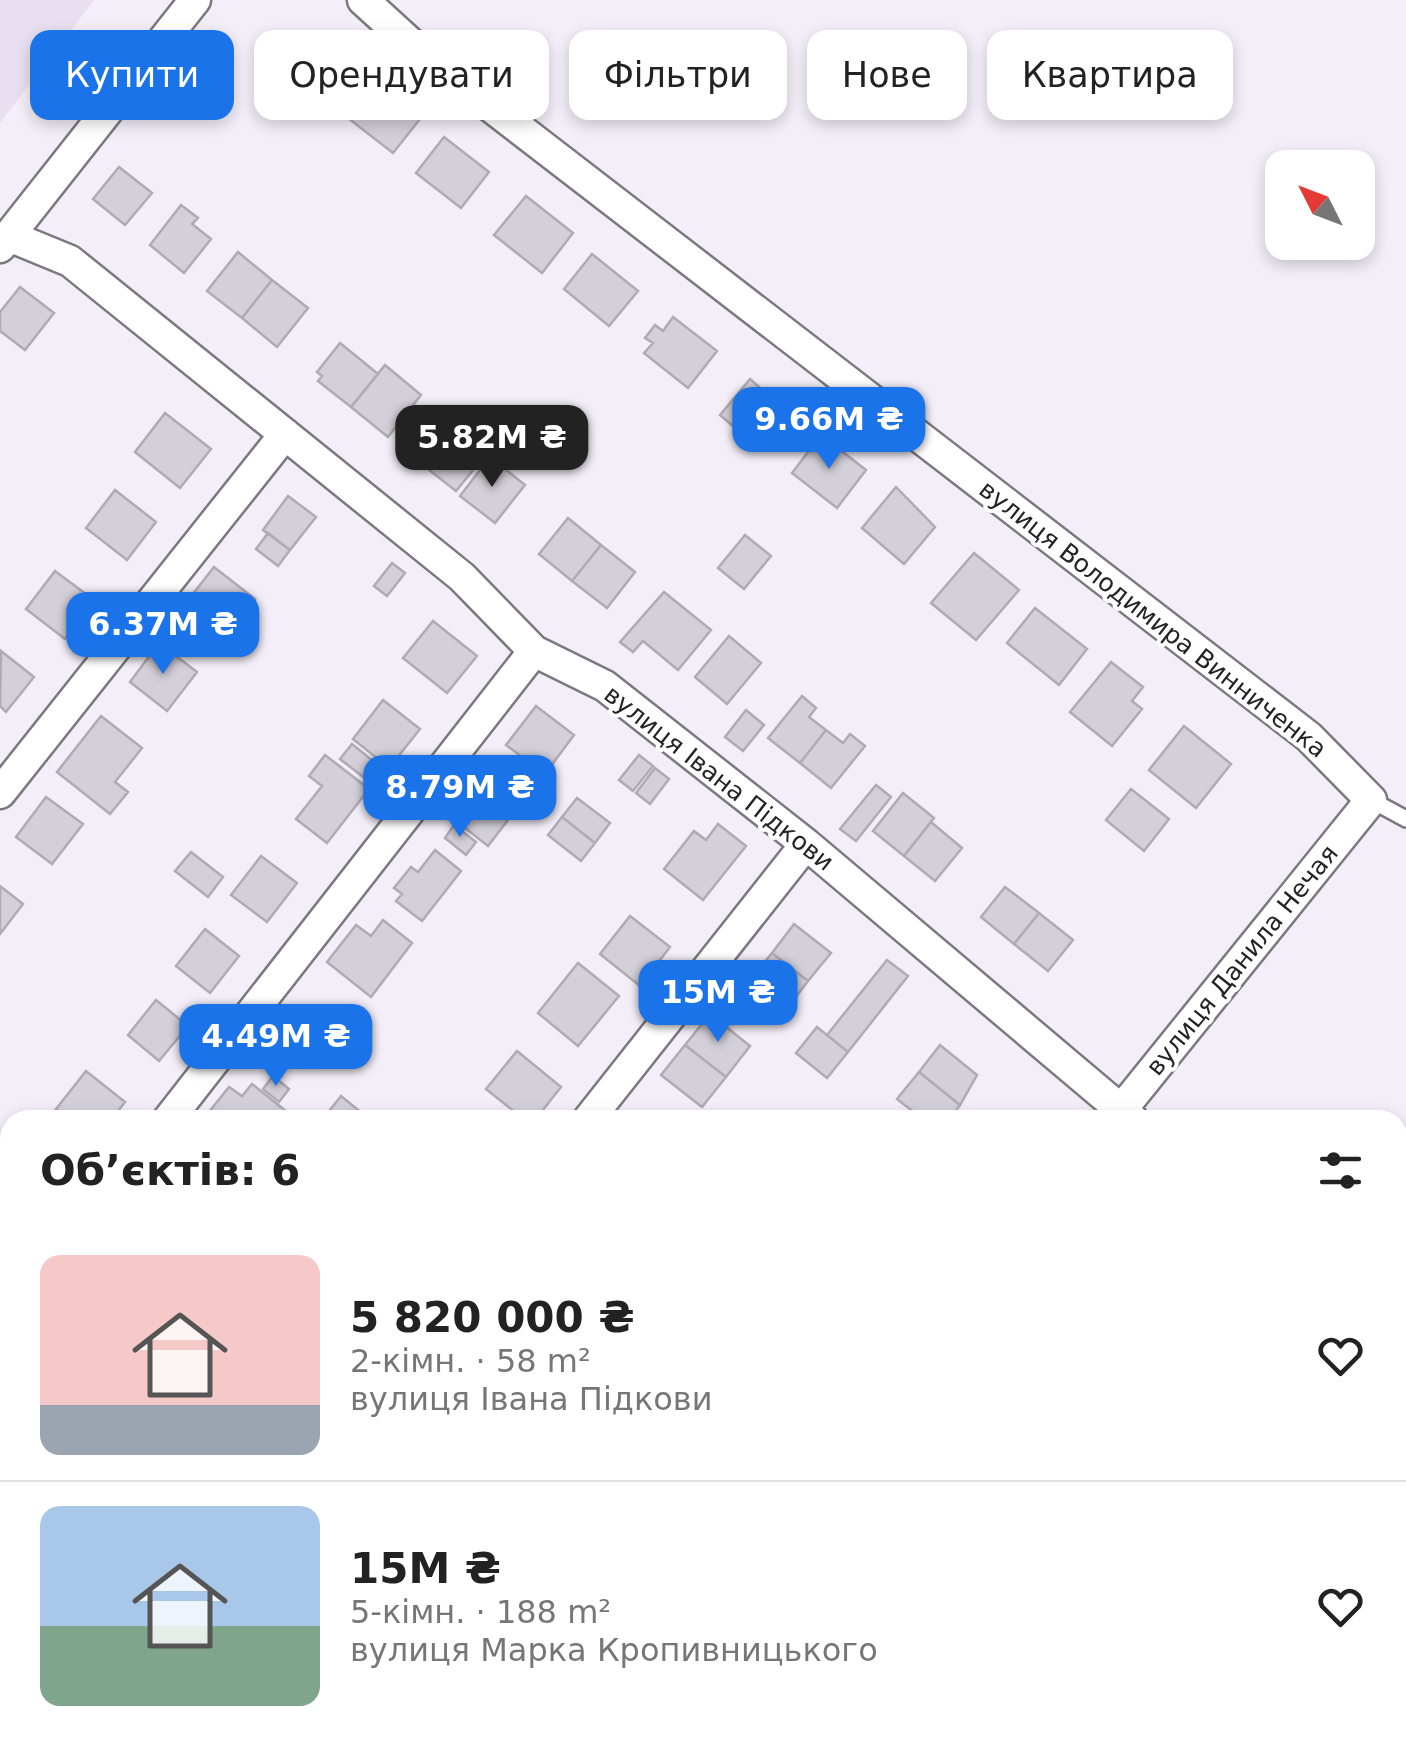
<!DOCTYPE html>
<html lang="uk">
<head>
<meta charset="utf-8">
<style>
  :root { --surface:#fff; --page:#f2f2f2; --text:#222; --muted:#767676; --line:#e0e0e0; --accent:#1a73e8 }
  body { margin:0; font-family:"DejaVu Sans",sans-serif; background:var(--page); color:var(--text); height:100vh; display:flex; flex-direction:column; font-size:38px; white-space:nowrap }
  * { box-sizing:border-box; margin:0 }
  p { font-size:32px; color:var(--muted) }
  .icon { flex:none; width:55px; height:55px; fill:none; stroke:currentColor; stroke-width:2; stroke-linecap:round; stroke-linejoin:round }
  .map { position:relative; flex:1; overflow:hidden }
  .panel { position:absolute; left:0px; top:1110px; width:1408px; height:642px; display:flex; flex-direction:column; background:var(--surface); border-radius:30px 30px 0 0; box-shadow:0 5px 15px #0003 }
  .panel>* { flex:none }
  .guide { position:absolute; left:30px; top:30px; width:1348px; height:90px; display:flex; gap:20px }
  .needle { width:65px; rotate:312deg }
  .buttons { position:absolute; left:1265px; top:150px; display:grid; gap:20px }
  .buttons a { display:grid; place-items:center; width:110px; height:110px; border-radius:20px; background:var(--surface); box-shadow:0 5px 15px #0003; font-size:50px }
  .price { position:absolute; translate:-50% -85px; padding:0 22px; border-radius:20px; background:var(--accent); color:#fff; font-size:32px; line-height:65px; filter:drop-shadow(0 2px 5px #0008) }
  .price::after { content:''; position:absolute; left:50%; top:60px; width:30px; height:22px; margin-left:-15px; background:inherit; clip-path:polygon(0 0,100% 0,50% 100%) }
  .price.current { background:#222; color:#fff }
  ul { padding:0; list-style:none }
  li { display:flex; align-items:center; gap:30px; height:250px; padding:0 40px }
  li+li { border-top:2px solid var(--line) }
  li span { display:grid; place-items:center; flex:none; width:280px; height:200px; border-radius:20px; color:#555 }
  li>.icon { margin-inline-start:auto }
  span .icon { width:120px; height:120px; fill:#fffc; stroke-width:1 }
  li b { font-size:42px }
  h2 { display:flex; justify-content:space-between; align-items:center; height:120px; padding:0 40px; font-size:42px }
  .pill { padding:0 35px; border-radius:20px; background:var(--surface); box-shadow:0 5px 15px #0003; font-size:35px; line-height:90px }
  .pill.current { background:var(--accent); color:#fff }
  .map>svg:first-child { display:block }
  .built { fill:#e8e0f1 }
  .building { fill:#d4d0d9; stroke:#afabb4; stroke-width:2.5 }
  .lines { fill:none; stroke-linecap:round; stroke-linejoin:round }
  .lane-casing { stroke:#7c7881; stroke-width:20 }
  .street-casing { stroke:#7c7881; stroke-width:35 }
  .lane { stroke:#fff; stroke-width:15 }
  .street { stroke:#fff; stroke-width:30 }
  .labels { text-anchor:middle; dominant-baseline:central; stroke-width:8; stroke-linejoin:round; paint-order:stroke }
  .street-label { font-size:25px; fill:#242326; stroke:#fff }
</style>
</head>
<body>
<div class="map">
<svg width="1406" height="1751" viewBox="0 0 1406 1751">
  <rect width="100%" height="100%" fill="#f3eef8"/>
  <path class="built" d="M0 0H94L0 123Z"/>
  <path class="building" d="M375 84 420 119 393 153 348 118Z
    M444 137 489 172 461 208 416 173Z
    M119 167 152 193 125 225 93 199Z
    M526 196 573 233 542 273 494 235Z
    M181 205 198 218 192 224 211 239 184 273 150 245Z
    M238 252 272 280 242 318 207 291Z
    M592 254 638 291 609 326 564 289Z
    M272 280 308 308 277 347 242 318Z
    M20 287 54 313 25 350 0 331V312Z
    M673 317 717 351 688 388 644 353 653 343 645 338 655 325 663 331Z
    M340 343 378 374 351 407 318 381 322 376 317 372Z
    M385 365 421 395 388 437 351 407Z
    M750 379 790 414 760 449 720 415Z
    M165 413 211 449 180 488 135 452Z
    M455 417 492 447 456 491 419 462Z
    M821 435 866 470 837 508 792 473Z
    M490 457 525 485 495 523 460 496Z
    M896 487 935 527 904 564 862 528Z
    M115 490 156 522 127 560 86 528Z
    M288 496 316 517 290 550 263 530Z
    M568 518 601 545 572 581 539 554Z
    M268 533 290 550 278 566 256 549Z
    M745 535 771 556 744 589 718 568Z
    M601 545 635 572 607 608 572 581Z
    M974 553 1019 590 976 640 931 603Z
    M392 563 405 573 387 596 374 586Z
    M214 567 255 599 228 633 206 615 200 623 181 609Z
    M55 571 94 600 65 639 26 609Z
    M664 592 711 630 678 670 643 641 633 652 620 642Z
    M1035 608 1087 649 1059 685 1007 643Z
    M433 621 477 656 447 693 403 658Z
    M729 636 761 663 727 704 695 677Z
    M159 643 197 672 167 711 130 682Z
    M1 651 34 677 6 712 0 706Z
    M1111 662 1143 687 1132 701 1142 709 1112 746 1070 712Z
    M802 696 816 708 809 717 826 730 800 763 768 738Z
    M383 700 420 729 389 768 353 739Z
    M536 706 574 735 545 774 506 745Z
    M746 710 764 725 743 751 725 737Z
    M101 716 142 748 115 782 128 792 110 814 57 772Z
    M1184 726 1231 764 1196 808 1149 770Z
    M826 730 843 743 850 734 865 746 831 788 800 763Z
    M352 744 378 765 367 780 340 759Z
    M325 755 369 789 327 843 296 819 322 786 309 776Z
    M639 755 653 766 633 791 619 780Z
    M655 768 669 779 650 804 636 793Z
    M481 778 518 807 488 846 451 817Z
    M876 785 891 797 856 841 840 829Z
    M1131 789 1169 819 1144 851 1106 820Z
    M903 793 934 818 904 856 873 831Z
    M46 797 83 824 52 864 16 837Z
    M577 798 610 823 595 843 562 817Z
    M562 817 595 843 581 861 548 835Z
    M931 822 962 848 935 881 904 856Z
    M718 824 746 846 703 900 664 869 694 831 706 840Z
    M454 825 476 842 466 855 445 838Z
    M435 850 461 871 422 921 396 901 402 894 394 888 411 867 418 872Z
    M191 852 223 877 208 897 175 871Z
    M261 856 297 883 267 922 231 895Z
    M0 886 23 904 0 934Z
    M1005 887 1039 913 1014 944 981 917Z
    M1039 913 1073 940 1048 971 1014 944Z
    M630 916 670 947 640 986 600 954Z
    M383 920 412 943 371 997 327 962 356 925 371 936Z
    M794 924 831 953 808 981 772 953Z
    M205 929 239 956 210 993 176 966Z
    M772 953 808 981 786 1010 749 981Z
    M887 960 908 976 848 1052 827 1035Z
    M578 963 619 996 578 1046 538 1013Z
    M156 1000 188 1026 159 1061 128 1035Z
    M307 1008 340 1034 312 1068 274 1038 292 1015 298 1020Z
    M710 1014 750 1046 726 1077 685 1045Z
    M817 1027 848 1052 827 1078 796 1053Z
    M685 1045 726 1077 702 1107 661 1075Z
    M940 1045 977 1075 960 1105 919 1072Z
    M517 1051 561 1087 535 1120H525L486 1089Z
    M86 1071 125 1102 111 1120H71L56 1109Z
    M919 1072 960 1105 949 1120H924L897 1099Z
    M273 1076 289 1089 279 1102 263 1089Z
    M252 1084 287 1112 281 1120H219L209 1112 229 1087 242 1096Z
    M341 1096 368 1118 366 1120H333L326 1115Z
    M0 1435 10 1443V1480L0 1493Z
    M10 1730V1742H47L40 1751H16L2 1739Z
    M213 1742 218 1747 215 1751H167L158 1743Z"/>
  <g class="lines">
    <g class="lane-casing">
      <path id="lane" d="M1371 800 1406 819
        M0 1258 10 1267"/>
    </g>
    <g class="street-casing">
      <path id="street" d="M363 0 420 52 1309 737 1371 800 1113 1120
        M9 236 70 261 462 577 534 651 605 686 806 844 1133 1120
        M0 247 195 0
        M0 793 285 434
        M168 1120 534 651
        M588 1120 806 844
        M1398 1333 1406 1335
        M0 1334 10 1321
        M1398 1454 1406 1444
        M1398 1702 1406 1709
        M90 1751 97 1742
        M610 1751 616 1742
        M1120 1751 1127 1742
        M1158 1751 1165 1742"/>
    </g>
    <use href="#lane" class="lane"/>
    <use href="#street" class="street"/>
  </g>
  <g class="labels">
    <g class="street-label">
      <text transform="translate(1153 619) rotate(38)">вулиця Володимира Винниченка</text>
      <text transform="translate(719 778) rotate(38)">вулиця Івана Підкови</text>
      <text transform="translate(1242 960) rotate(-51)">вулиця Данила Нечая</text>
    </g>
  </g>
</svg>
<div class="buttons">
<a><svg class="needle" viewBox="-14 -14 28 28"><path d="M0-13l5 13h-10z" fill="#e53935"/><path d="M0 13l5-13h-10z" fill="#767676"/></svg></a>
</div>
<b class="price" style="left:829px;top:472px">9.66M ₴</b>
<b class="price current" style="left:492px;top:490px">5.82M ₴</b>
<b class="price" style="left:163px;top:677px">6.37M ₴</b>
<b class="price" style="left:460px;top:840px">8.79M ₴</b>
<b class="price" style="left:718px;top:1045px">15M ₴</b>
<b class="price" style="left:276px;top:1089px">4.49M ₴</b>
<div class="guide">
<a class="pill current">Купити</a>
<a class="pill">Орендувати</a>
<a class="pill">Фільтри</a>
<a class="pill">Нове</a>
<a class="pill">Квартира</a>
</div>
<section class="panel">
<h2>Об’єктів: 6<svg class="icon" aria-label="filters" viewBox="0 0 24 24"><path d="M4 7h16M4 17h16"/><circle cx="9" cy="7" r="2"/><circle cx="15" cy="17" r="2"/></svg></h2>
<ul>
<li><span style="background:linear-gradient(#f6c9c9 75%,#9aa5b1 0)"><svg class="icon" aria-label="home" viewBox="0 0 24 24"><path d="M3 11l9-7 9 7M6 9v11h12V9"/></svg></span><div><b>5 820 000 ₴</b><p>2-кімн. · 58 m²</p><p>вулиця Івана Підкови</p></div><svg class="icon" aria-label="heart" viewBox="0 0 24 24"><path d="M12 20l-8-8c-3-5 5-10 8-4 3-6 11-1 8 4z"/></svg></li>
<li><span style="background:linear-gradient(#a9c7e8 60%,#7fa58c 0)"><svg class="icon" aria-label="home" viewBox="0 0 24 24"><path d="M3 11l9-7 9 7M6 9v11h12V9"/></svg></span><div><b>15M ₴</b><p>5-кімн. · 188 m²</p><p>вулиця Марка Кропивницького</p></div><svg class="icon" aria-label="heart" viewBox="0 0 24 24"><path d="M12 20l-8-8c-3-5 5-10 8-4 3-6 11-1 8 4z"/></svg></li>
</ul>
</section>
</div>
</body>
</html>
